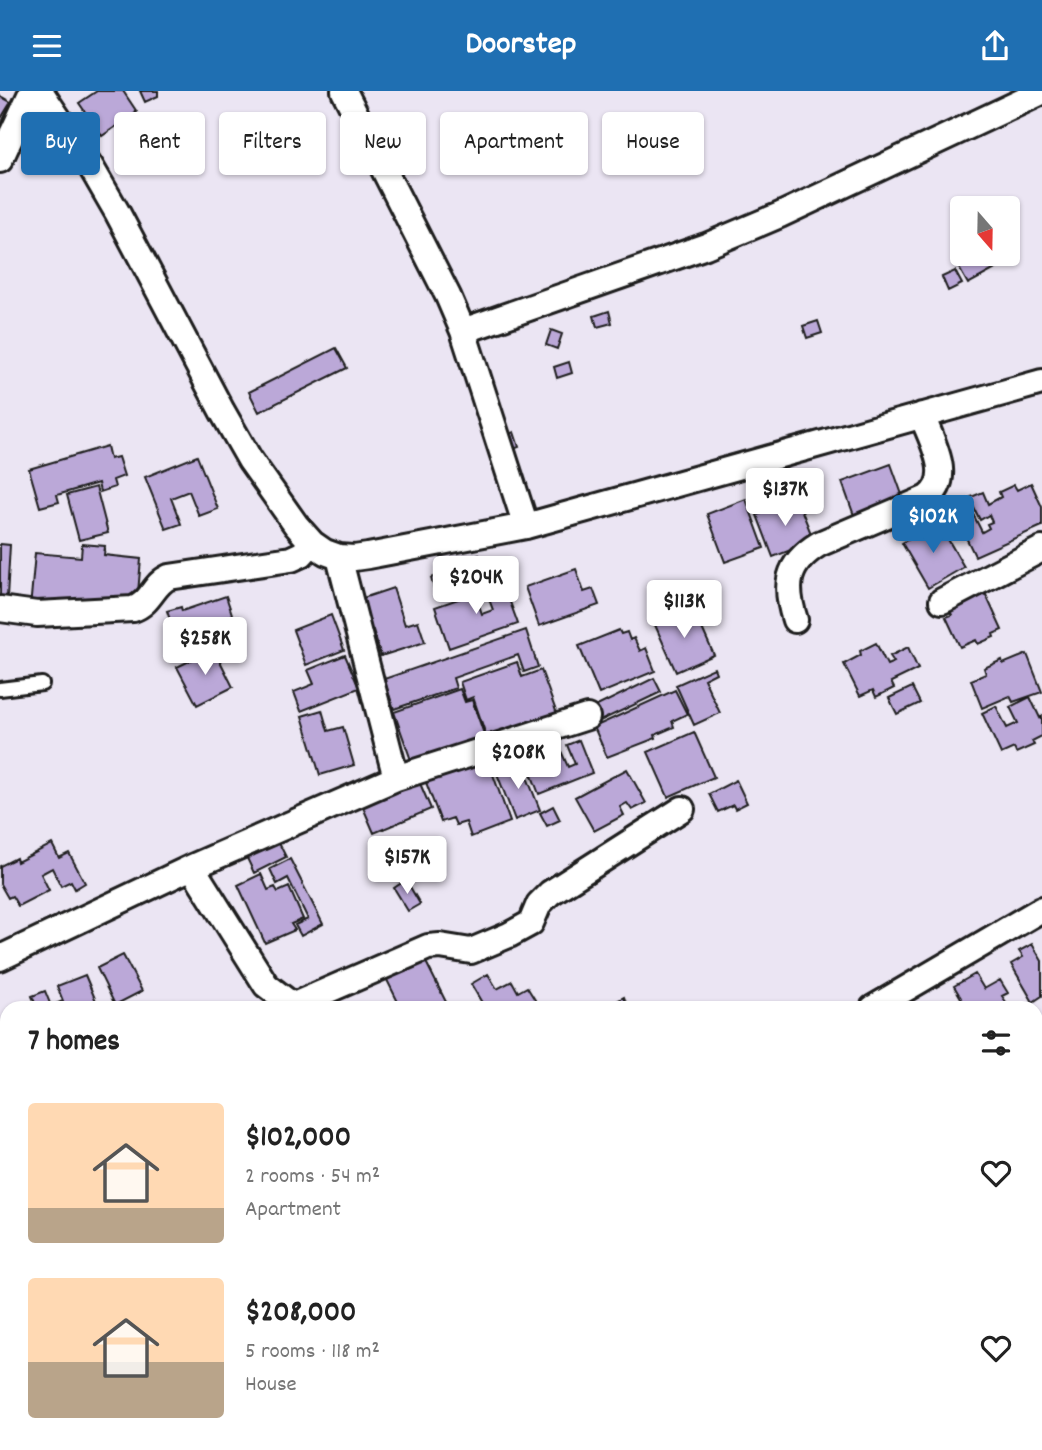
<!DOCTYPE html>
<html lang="en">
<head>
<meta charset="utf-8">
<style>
  :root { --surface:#fff; --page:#f6f6f6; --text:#222; --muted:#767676; --accent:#1f6fb2 }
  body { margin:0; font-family:Dekko,sans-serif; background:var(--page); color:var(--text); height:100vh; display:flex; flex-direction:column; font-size:26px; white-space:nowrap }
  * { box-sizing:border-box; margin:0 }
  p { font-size:23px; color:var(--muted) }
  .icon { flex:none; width:38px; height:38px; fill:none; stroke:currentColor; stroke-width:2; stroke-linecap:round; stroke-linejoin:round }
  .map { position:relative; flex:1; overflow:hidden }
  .drawer { position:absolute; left:0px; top:910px; width:1043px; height:450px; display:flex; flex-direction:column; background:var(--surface); border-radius:21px 21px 0 0; box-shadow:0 2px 5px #0004 }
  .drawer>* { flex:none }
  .hud { position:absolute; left:21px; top:21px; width:1001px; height:63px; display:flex; gap:14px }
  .needle { width:46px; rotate:160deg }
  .controls { position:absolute; left:950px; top:105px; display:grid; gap:14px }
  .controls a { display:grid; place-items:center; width:70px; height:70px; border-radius:7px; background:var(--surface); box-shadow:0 2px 5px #0004; font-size:35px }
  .price { position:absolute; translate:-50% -60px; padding:0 16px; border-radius:7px; background:#fff; color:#222; font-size:23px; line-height:46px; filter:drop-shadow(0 2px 4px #0008) }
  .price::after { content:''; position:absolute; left:50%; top:42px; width:21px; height:16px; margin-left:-10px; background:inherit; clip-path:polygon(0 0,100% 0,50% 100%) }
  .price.current { background:var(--accent); color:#fff }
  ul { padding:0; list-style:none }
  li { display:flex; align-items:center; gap:21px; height:175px; padding:0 28px }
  li span { display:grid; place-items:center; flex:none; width:196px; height:140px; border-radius:7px; color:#555 }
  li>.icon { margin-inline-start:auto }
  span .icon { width:84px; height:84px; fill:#fffc; stroke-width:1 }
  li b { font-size:30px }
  h2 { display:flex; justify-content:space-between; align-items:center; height:84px; padding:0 28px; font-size:30px }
  .pill { padding:0 24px; border-radius:7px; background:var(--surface); box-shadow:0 2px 5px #0004; font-size:24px; line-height:63px }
  .pill.current { background:var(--accent); color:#fff }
  header { display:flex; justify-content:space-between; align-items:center; height:91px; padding:0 28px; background:var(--accent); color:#fff; font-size:32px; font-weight:700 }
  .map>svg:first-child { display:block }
  .building { fill:#bba8d8; stroke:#1c1c1c; stroke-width:2 }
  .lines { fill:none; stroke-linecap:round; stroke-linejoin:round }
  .service-casing { stroke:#1c1c1c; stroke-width:18 }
  .minor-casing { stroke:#1c1c1c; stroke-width:30 }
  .service { stroke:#fff; stroke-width:12 }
  .minor { stroke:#fff; stroke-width:24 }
</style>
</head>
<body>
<header><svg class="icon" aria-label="menu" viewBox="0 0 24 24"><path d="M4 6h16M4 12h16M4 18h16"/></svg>Doorstep<svg class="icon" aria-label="share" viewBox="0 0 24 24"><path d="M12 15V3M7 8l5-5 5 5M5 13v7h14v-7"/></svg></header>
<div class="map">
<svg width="1042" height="1359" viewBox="0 0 1042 1359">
  <rect width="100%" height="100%" fill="#ebe5f3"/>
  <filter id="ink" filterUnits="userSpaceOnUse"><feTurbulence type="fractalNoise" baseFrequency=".0143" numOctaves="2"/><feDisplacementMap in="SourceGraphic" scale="14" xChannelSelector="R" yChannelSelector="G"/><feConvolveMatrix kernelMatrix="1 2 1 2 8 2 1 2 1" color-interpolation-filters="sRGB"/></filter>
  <g filter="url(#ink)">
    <path class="building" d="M97 0H123L137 21 102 45 79 12Z
      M140 0H158V5L145 11Z
      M0 5 11 11 0 29Z
      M986 163H992L999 176 968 193 959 177Z
      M955 180 962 193 948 200 942 186Z
      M609 220 612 232 597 236 594 225Z
      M818 230 822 242 807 247 803 235Z
      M551 239 562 243 557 258 546 254Z
      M336 257 347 277 259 321 249 301Z
      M569 271 572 282 557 287 554 276Z
      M514 341 519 356 508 360 503 345Z
      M107 355 110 368 118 366 124 385 113 389 115 396 100 401 98 392 57 404 59 411 40 416 29 378Z
      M197 365 218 418 199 425 189 400 171 407 181 433 166 438 145 386Z
      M891 373 905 412 856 430 842 391Z
      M1031 392 1042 416V435L975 465 956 426 971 419 982 441 989 437 987 433 992 431 989 424 980 429 969 407 983 401 988 413 1001 406 999 401 1014 394 1017 399Z
      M96 396 108 442 79 449 67 404Z
      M746 408 764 457 725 471 707 423Z
      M797 408 814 450 773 466 757 424Z
      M938 431 964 476 928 497 902 452Z
      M0 453 10 454 7 506 0 505Z
      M82 453 105 455 104 464 141 468 137 513 49 509 48 520 30 518 35 462 81 466Z
      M479 464 481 472 492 469 497 487 436 505 431 487 451 481 449 473Z
      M576 478 584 501 593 498 599 514 539 535 525 496Z
      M502 489 518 533 449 557 435 516 475 502 482 523 493 519 484 495Z
      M981 493 1002 539 993 543 994 546 978 553 976 549 960 556 946 526 952 524 949 518Z
      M393 497 405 534 418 530 425 551 381 565 373 539 364 542 360 508Z
      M226 505 238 541 189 557 184 541 175 544 167 520 181 516 182 520Z
      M693 517 714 564 676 581 655 534Z
      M331 524 344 559 306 574 293 539Z
      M526 539 538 576 524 581 518 564 453 587 456 597 394 618 384 588Z
      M619 539 621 543 627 541 630 549 634 547 640 560 646 557 655 580 599 603 579 555Z
      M876 552 887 574 894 571 890 565 908 556 918 578 891 591 894 597 876 606 873 599 860 605 844 573 861 564 860 560Z
      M214 558 233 596 197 614 177 576Z
      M1027 563 1042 601 1013 611 1010 605 982 617 971 589 986 583 984 577 1002 569 1003 573Z
      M345 564 359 597 301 620 294 601 314 593 308 579Z
      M517 571 522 586 541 579 557 623 487 647 473 606 466 609 460 591Z
      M714 577 716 582 704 588 720 622 694 634 676 594Z
      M654 587 661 601 600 630 593 617Z
      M912 596 920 612 897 623 889 607Z
      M460 598 465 611 472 609 485 646 412 672 394 621Z
      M675 599 687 623 672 630 674 636 655 644 656 647 607 666 594 636Z
      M1030 606 1040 627 1042 625V645L1032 650 1034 654 1016 662 1014 657 1001 663 982 622 996 615 1007 637 1018 632 1010 616Z
      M322 619 328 640 343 636 354 674 320 684 302 625Z
      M694 641 714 686 668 706 648 661Z
      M579 649 592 682 539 703 526 669 539 664 537 661 558 653 568 676 575 673 567 654Z
      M486 664 510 731 471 746 466 731 456 734 453 727 441 731 424 686Z
      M521 671 540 719 515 729 496 680Z
      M627 678 646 712 632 719 627 712 620 716 624 724 594 740 575 706Z
      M736 689 747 712 735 718 733 714 718 721 709 703Z
      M419 690 431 718 374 742 362 714Z
      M553 715 560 729 547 735 540 722Z
      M277 748 286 766 254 782 245 763Z
      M52 753 59 767 69 762 85 792 75 798 71 790 61 795 52 777 41 783 49 799 18 815 12 805 8 807 0 793V775L16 767 17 771Z
      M290 768 323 833 301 845 295 834 308 828 288 787 277 793 270 778Z
      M261 783 268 799 275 796 278 801 289 796 303 828 291 833 295 839 265 852 238 794Z
      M406 789 420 813 408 820 394 797Z
      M1032 853 1042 870V905L1033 911 1011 873 1023 866 1019 860Z
      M123 864 142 900 115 914 97 877Z
      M424 867 449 917H401L386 887Z
      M488 883 497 898 512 890 518 901 527 896 540 917H485L471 893Z
      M975 883 984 898 1000 889 1008 902 1002 905 1010 917H967L954 895Z
      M85 884 99 917H37L32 905 45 900 51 915 63 910 57 895Z
      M624 906 628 917H605Z
      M7 1150V1210L0 1213V1153Z
      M341 1353H370L372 1359H323Z
      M376 1353H422L424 1359H379Z
      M639 1353H668L648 1359H641Z"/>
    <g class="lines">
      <g class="service-casing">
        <path id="service" d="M0 598 42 593"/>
      </g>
      <g class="minor-casing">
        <path id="minor" d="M40 0 91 76 117 121 222 320 250 369 296 434 312 452 325 461 339 466 354 467 368 465 526 435 1042 291
          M344 0 448 205 463 240 526 435
          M0 69 32 0
          M463 240 706 155 780 124 1042 1
          M942 510 1042 458
          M0 518 37 523 133 518C151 512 153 493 169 486L291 468 302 463 312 452
          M795 529C784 495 786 473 819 453L927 407C955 387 931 350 922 324
          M396 687 587 626
          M192 776 266 894 296 917
          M0 867 192 776 396 687 339 466
          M294 914 428 856 440 855 471 860 509 844 531 832 539 813 550 802 682 718
          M873 917 1042 818
          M0 1105 7 1102
          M893 1353 896 1359
          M202 1359 221 1353"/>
      </g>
      <use href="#service" class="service"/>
      <use href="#minor" class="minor"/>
    </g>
  </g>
</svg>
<div class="controls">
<a><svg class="needle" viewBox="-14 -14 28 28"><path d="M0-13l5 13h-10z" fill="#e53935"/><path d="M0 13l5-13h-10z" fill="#767676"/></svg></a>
</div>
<b class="price" style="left:785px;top:437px">$137K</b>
<b class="price current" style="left:933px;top:464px">$102K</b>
<b class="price" style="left:476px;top:525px">$204K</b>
<b class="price" style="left:684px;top:549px">$113K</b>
<b class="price" style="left:205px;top:586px">$258K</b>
<b class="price" style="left:518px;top:700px">$208K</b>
<b class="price" style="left:407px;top:805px">$157K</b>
<div class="hud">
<a class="pill current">Buy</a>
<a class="pill">Rent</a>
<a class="pill">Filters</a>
<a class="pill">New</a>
<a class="pill">Apartment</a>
<a class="pill">House</a>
</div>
<section class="drawer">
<h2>7 homes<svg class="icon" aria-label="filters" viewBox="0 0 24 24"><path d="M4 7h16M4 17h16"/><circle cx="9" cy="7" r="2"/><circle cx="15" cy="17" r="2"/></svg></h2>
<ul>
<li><span style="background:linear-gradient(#ffd9b3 75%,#b9a48a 0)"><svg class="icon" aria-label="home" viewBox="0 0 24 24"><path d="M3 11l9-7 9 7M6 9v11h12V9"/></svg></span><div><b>$102,000</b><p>2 rooms · 54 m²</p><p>Apartment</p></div><svg class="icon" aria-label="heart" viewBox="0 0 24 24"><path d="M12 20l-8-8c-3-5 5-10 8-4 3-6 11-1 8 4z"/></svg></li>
<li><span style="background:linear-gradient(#ffd9b3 60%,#b9a48a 0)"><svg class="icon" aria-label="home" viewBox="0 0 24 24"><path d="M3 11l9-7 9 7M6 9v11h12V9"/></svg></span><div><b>$208,000</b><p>5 rooms · 118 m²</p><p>House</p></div><svg class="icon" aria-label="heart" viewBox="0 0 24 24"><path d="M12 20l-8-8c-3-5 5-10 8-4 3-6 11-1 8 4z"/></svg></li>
</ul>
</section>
</div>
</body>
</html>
